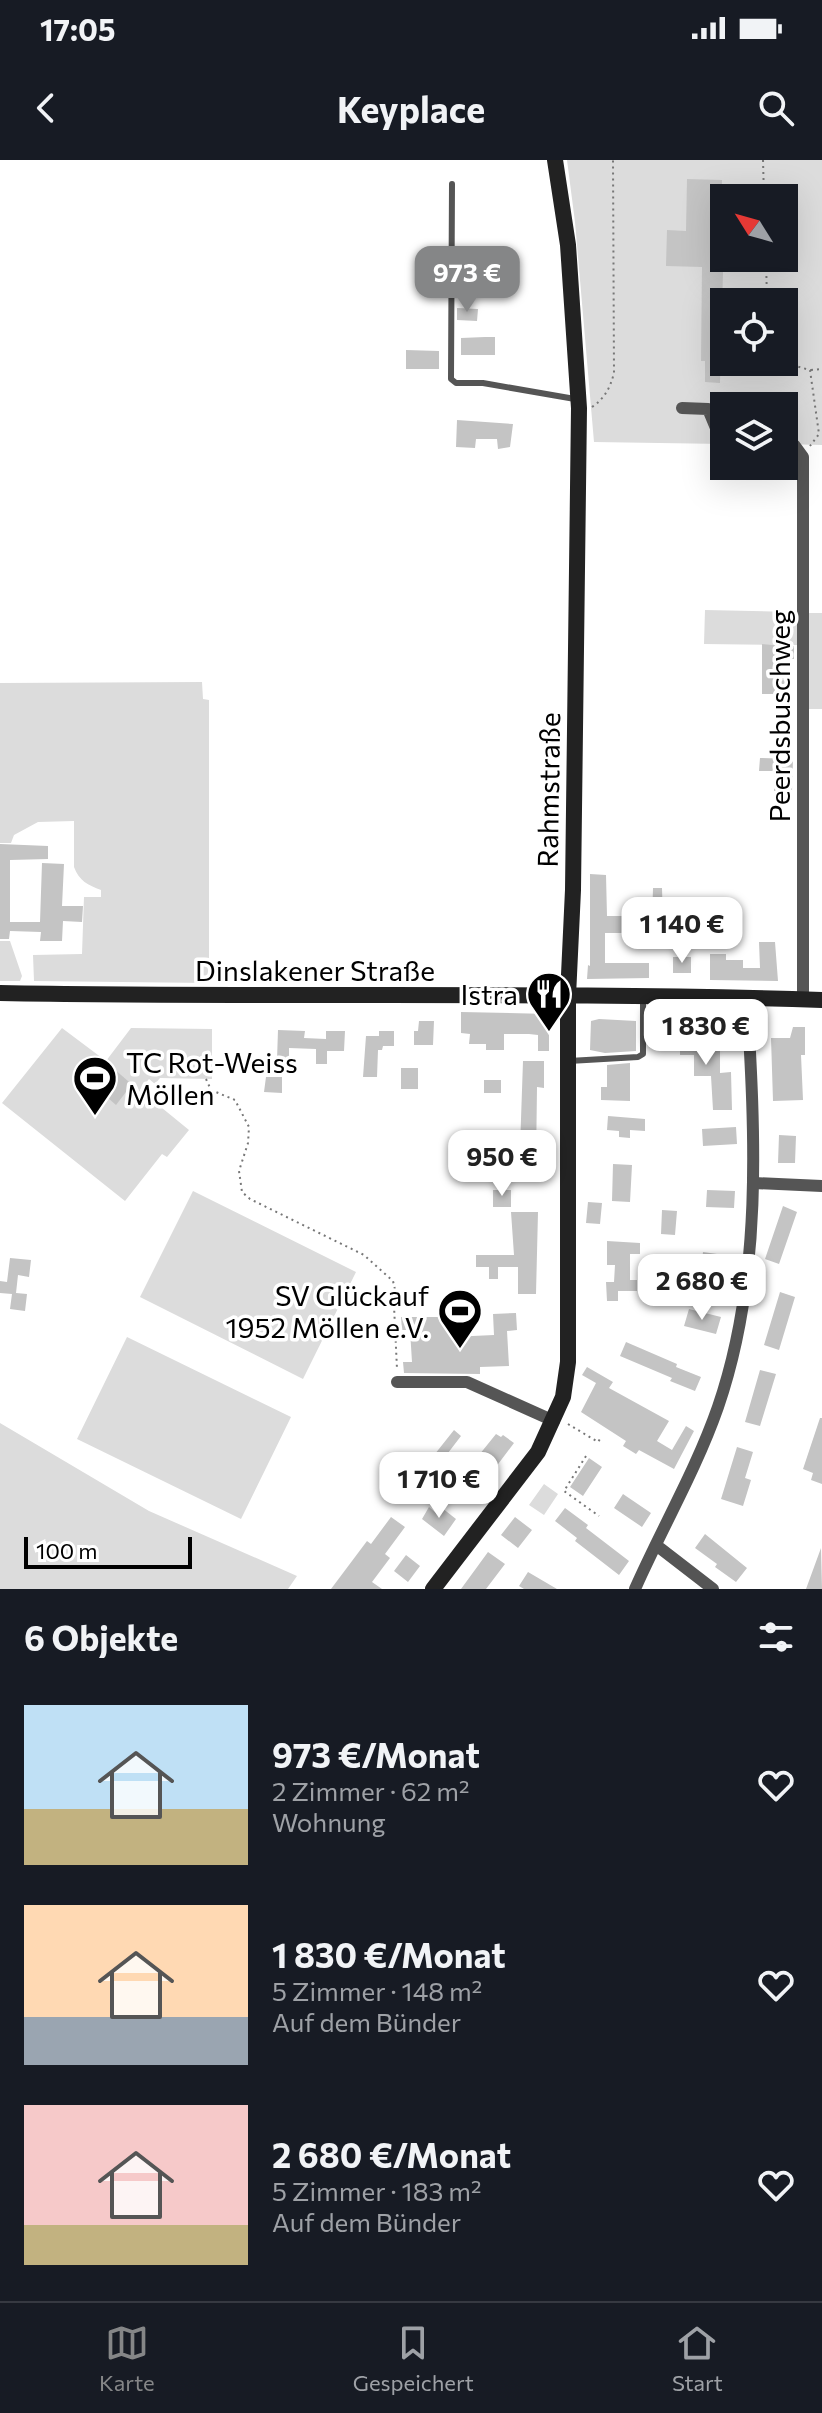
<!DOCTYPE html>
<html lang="de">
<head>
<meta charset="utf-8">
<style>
  :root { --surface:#171b24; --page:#20242c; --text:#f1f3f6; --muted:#9ea1a6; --line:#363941; --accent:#858687 }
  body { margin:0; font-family:Commissioner,sans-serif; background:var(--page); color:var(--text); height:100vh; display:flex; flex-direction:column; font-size:30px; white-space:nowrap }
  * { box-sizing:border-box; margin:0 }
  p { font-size:26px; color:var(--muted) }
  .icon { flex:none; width:44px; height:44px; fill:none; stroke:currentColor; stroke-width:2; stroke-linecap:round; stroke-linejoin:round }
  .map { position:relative; height:1429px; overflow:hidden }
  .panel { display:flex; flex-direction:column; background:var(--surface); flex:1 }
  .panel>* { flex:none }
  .needle { width:52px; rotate:307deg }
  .controls { position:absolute; left:710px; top:24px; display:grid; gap:16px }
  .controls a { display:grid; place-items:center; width:88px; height:88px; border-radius:0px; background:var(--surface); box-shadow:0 8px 32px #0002; font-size:40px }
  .scale { position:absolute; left:24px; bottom:20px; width:168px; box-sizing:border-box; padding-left:8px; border:4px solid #000; border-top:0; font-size:22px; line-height:28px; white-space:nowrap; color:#000; -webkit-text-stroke:6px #fff; paint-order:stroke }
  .price { position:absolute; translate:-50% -68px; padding:0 18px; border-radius:16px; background:#fff; color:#222; font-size:26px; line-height:52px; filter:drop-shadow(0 2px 4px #0008) }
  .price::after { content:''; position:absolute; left:50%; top:48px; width:24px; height:18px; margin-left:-12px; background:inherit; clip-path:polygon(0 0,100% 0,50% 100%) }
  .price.current { background:var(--accent); color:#fff }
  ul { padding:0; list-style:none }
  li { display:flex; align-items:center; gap:24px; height:200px; padding:0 24px }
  li span { display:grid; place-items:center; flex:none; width:224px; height:160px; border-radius:0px; color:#555 }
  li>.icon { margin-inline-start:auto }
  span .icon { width:96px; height:96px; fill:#fffc; stroke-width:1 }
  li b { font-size:34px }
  h2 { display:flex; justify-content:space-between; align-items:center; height:96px; padding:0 24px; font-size:34px }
  .status { display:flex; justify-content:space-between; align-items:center; height:56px; padding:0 40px; background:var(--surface); direction:ltr }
  .status svg { height:22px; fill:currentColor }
  header { display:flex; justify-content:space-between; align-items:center; height:104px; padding:0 24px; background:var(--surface); font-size:36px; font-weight:700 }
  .menu { display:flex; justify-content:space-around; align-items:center; height:112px; border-top:2px solid var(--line); background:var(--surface); font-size:22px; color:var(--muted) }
  .menu a { display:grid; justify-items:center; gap:4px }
  .menu .current { color:var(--accent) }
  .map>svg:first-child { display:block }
  .green { fill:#dcdcdc; fill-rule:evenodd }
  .building { fill:#c4c4c4 }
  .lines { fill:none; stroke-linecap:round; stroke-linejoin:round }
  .path { stroke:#777; stroke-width:2; stroke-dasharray:2 4; stroke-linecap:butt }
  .service { stroke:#555; stroke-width:6 }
  .minor { stroke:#555; stroke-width:12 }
  .secondary { stroke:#222; stroke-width:16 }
  .labels { text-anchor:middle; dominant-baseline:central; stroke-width:7; stroke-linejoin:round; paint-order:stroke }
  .street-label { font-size:28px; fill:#000; stroke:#fff }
  .poi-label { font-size:28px; fill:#000; stroke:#fff; text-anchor:end }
</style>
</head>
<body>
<div class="status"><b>17:05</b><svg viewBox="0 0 49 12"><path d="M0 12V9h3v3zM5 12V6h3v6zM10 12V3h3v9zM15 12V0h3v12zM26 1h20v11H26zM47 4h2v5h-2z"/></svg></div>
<header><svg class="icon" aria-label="back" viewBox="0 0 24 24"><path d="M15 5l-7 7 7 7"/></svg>Keyplace<svg class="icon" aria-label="search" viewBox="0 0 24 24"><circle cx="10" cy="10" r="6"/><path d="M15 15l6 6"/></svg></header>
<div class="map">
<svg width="822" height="1429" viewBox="0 0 822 1429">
  <rect width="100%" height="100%" fill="#fff"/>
  <path class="green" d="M567 0H822V285L784 284V246H724V284L594 282 575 62ZM724 38H784V98H724ZM724 142H784V202H724Z
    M705 450 794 452 799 458 798 485 704 484Z
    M806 453H822V549H808Z
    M202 522 203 539 209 540V823L34 821 33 795 82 794 84 737H101V730C88 725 79 721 74 707V661L38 662 14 675 11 683H0V523Z
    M0 781H10L22 816 20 821H0Z
    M62 868 106 901 131 868 212 869V919L160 918 155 924 149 919 140 930 189 970 167 997 162 994 125 1041 2 943Z
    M193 1031 356 1112 303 1219 140 1137Z
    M127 1177 291 1257 241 1359 77 1279Z
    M0 1263 149 1351 297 1416 288 1429H0Z
    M544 1324 558 1334 544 1355 529 1345Z"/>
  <path class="building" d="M687 19 722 20 721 76H724L720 223 705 222V201H701L702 107 666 106 667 70 686 71Z
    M457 148 478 149 477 161 457 160Z
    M485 177H495V195H461V178Z
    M406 190 439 191V209H406Z
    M457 260 513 264 510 287 498 289 497 279H476L475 288 456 287Z
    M762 484 794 486V499H786V534H762Z
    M760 598 793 599 792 631H774L775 611H759Z
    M0 684 48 686V699L10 700V762H40L42 703 64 704 62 746H83L82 762 63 761 62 781H40L41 772 10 771 9 779H0Z
    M590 714 606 715 607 756H628V773H605V803H649V818L587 819 588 805 590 806Z
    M653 728H662L663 762H652Z
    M759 782H775L778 821 710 820V794H726V800H743V808H760Z
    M673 797H691V813H673Z
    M461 852 549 854V891H538V875L529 874H504V890H486V884H469L470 874 461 873Z
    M599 859 636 861V891L605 893 590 890 591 861Z
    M419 861H434L433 885H414V871H418Z
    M793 867H805V895H801L803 940 773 941 771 878H790Z
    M278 870 305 871 304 878 326 879V871H345L344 891H327V904H316V889L289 888V900H277Z
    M379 871H394V886H383L382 890H378L377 917H363L366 876H379Z
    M662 875H670L676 880H720V913L731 912 732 950H713L711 916H694V895H680V890H662Z
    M523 901H544V928L537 927 536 1003H519L518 1017H508V1003H514V988H520Z
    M630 903V941L601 940V927H607V905Z
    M113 908 136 928 130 936 126 932 116 945 108 938 112 934 100 924Z
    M401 908H418V929H401Z
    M266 917H282V933L264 932Z
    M484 920H501V933H484Z
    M608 956 645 959V971L630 970V978L619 977V971L607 970Z
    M736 967 737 984 703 986 702 969Z
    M475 973H498V984H475Z
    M779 975 796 976 795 1003H778Z
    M613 1004 632 1005 630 1042 612 1041Z
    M493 1030H511V1047H493Z
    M707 1030 735 1031 734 1048 706 1047Z
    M588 1042 602 1043 600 1064 586 1063Z
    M783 1046 797 1052 779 1104 765 1099Z
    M662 1050 677 1051 675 1075 661 1074Z
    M511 1052H538L536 1134H518V1107H498V1119H489V1107H476V1095H514Z
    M607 1081 640 1083V1094H630V1120H637V1131H618V1141H607L606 1122H614L615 1105H607Z
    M703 1092 731 1096 729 1113 701 1109Z
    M10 1098 31 1100 29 1117 18 1115 16 1133 27 1134 25 1151 10 1149 12 1134 0 1133V1121L7 1122Z
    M780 1132 795 1137 779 1190 764 1185Z
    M689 1149 721 1157 716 1174 684 1166Z
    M516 1153 517 1170 507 1171 509 1206 480 1207V1214L404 1213 403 1202H412L410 1170H402L401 1157H450L451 1177 494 1175 493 1154Z
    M626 1182 677 1204 676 1207 701 1217 695 1231 670 1221 672 1218 620 1196Z
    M587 1207 613 1222 609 1228 669 1261 657 1281 672 1290 686 1266 694 1271 674 1309 639 1290 636 1294 623 1286 626 1281 581 1252 596 1223 582 1215Z
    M760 1210 776 1214 760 1266 745 1262Z
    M820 1258H822V1324L811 1320 813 1313 803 1309Z
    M454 1270 461 1276 435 1310 427 1304Z
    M496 1274 501 1277 503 1275 514 1283 468 1344 450 1331Z
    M737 1287 753 1292 745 1318 751 1320 743 1346 721 1339Z
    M589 1298 602 1307 583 1336 570 1327Z
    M623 1334 651 1353 642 1367 614 1348Z
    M429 1347 437 1354 442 1348 456 1359 444 1376 422 1359Z
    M565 1348 588 1365 586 1368 629 1401 619 1415 575 1381 577 1378 555 1361Z
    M391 1357 405 1367 385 1394 390 1398 372 1422 382 1429H331L367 1381 371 1384Z
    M515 1357 532 1370 518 1388 501 1375Z
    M705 1374 747 1408 736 1422 715 1407 717 1404 695 1388Z
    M821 1388 822 1429H806Z
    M488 1392 505 1404 486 1429H461Z
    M406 1395 420 1406 408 1422 394 1411Z
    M528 1412 557 1429H524L519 1426Z"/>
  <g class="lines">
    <path class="path" d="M763 0 764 38
      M766 98 767 142
      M781 202 810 210 819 274 810 286
      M811 210 822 209
      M592 247C605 238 610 228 614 213L613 0
      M206 919 211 930 235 940 249 967 248 983 239 1011 242 1032 250 1039 364 1095 393 1121 396 1134 394 1146 397 1209
      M568 1264 598 1282 600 1279
      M586 1296 564 1331 599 1356"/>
    <path class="service" d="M452 24 451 219 456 223H483L575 239
      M674 838 676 874H749
      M569 901 638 897 643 894V838"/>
    <path class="minor" d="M682 248 708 249 718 273 724 277
      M784 282 795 286 803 297V839
      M754 1023 822 1026
      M397 1222H467L554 1261
      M656 1385 713 1429
      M635 1429C662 1368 696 1310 718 1247 763 1116 755 975 747 838"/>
    <path class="secondary" d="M0 833C274 838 548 831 822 840
      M433 1429 538 1292 563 1237 568 1202V836L573 730 579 248 568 85 555 0"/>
  </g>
  <defs>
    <g id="restaurant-pin" transform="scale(2.3)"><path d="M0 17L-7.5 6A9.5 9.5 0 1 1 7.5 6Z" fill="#000" stroke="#fff"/><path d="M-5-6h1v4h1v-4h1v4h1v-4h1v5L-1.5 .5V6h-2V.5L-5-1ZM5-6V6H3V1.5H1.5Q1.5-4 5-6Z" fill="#fff"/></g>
    <g id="stadium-pin" transform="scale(2.3)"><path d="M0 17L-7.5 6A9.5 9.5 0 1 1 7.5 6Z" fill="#000" stroke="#fff"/><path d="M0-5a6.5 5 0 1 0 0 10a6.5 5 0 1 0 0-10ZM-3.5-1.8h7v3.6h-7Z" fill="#fff"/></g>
  </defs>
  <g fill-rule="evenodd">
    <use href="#restaurant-pin" x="549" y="834"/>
    <use href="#stadium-pin" x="95" y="918"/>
    <use href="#stadium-pin" x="460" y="1151"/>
  </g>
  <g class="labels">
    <g class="street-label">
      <text transform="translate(779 556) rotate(-90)">Peerdsbuschweg</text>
      <text transform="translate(548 630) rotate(-89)">Rahmstraße</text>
      <text x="315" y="810">Dinslakener Straße</text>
    </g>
    <g class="poi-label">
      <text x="518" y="834">Istra</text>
      <text x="126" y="902" text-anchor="start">TC Rot-Weiss<tspan x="126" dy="32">Möllen</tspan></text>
      <text x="429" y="1135">SV Glückauf<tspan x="429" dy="32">1952 Möllen e.V.</tspan></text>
    </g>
  </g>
</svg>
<div class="controls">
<a><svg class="needle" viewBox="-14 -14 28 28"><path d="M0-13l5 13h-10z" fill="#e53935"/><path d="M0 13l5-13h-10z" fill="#9ea1a6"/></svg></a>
<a><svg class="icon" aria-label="locate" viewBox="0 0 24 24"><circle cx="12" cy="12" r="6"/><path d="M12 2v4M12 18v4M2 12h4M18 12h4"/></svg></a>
<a><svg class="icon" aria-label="layers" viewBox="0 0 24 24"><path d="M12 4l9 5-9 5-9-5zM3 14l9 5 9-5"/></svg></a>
</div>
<div class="scale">100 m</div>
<b class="price current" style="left:467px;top:154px">973 €</b>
<b class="price" style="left:682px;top:805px">1 140 €</b>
<b class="price" style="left:706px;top:907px">1 830 €</b>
<b class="price" style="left:502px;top:1038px">950 €</b>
<b class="price" style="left:702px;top:1162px">2 680 €</b>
<b class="price" style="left:439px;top:1360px">1 710 €</b>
</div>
<section class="panel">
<h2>6 Objekte<svg class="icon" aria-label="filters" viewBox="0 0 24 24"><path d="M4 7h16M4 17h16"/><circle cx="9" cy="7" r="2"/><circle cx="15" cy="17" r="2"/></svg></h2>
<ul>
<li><span style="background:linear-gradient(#bfe0f5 65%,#c2b280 0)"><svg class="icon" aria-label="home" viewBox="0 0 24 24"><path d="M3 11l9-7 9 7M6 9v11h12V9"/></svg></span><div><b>973 €/Monat</b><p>2 Zimmer · 62 m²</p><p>Wohnung</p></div><svg class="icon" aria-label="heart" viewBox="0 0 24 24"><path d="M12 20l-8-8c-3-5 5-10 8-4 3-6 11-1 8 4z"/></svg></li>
<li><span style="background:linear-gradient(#ffd9b3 70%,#9aa5b1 0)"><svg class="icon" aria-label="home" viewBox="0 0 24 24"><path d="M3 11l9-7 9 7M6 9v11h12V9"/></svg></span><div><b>1 830 €/Monat</b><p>5 Zimmer · 148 m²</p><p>Auf dem Bünder</p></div><svg class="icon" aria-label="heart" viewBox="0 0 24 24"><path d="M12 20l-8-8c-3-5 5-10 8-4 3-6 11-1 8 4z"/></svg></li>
<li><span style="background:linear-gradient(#f6c9c9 75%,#c2b280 0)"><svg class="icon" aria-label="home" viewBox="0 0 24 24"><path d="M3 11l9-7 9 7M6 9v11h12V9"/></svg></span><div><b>2 680 €/Monat</b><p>5 Zimmer · 183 m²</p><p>Auf dem Bünder</p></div><svg class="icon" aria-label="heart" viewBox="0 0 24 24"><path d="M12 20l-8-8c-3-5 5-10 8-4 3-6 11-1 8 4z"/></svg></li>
</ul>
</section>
<nav class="menu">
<a class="current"><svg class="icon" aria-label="map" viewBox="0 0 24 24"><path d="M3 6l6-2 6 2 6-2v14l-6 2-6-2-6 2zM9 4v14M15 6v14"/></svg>Karte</a>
<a><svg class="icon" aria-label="saved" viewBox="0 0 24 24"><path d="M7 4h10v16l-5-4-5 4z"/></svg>Gespeichert</a>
<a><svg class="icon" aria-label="home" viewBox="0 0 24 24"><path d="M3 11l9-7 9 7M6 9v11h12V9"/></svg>Start</a>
</nav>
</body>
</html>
